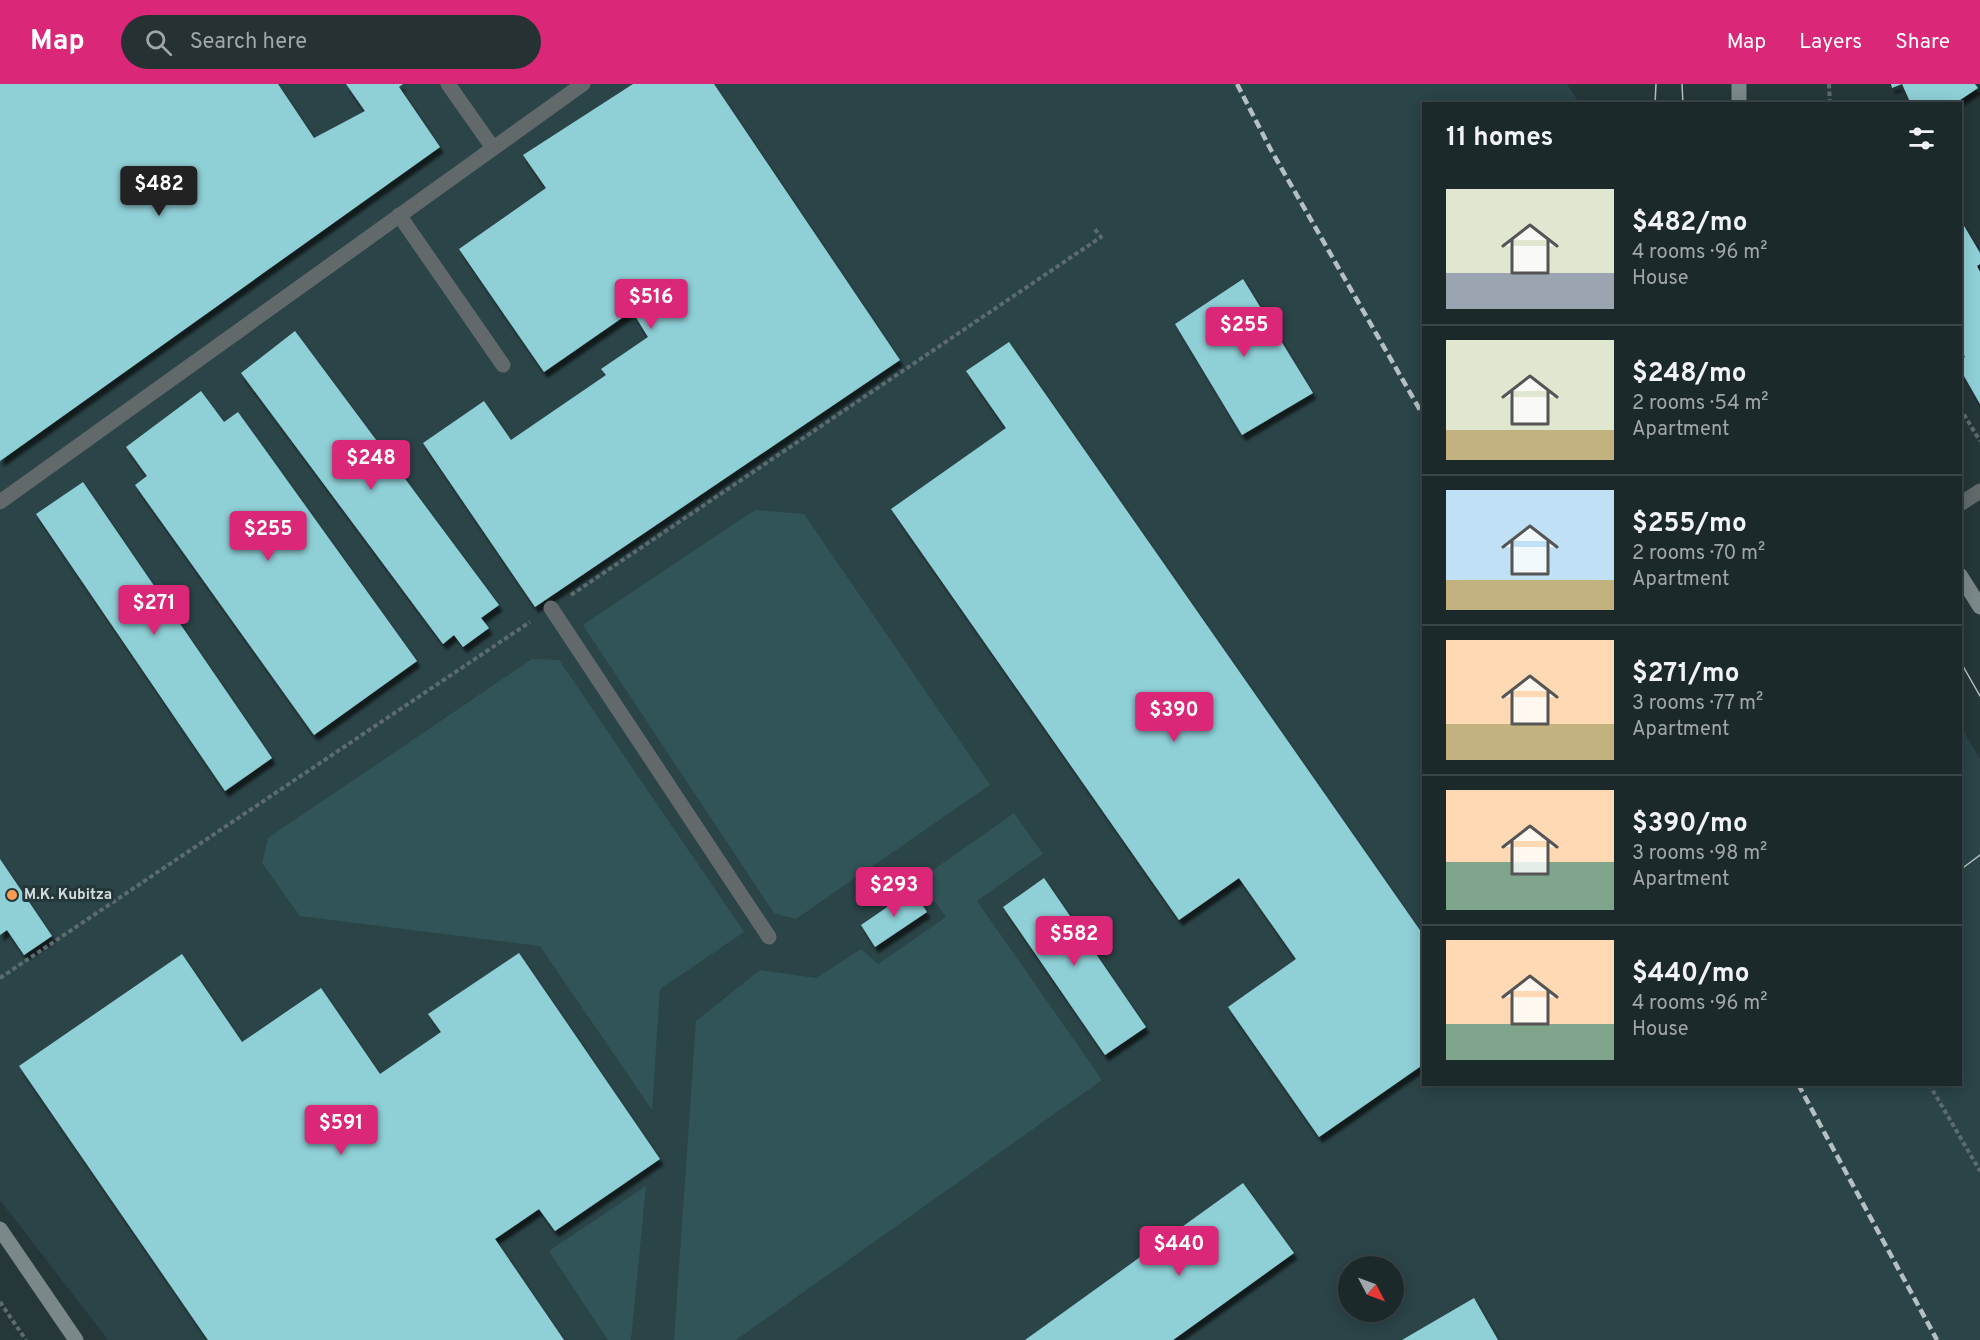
<!DOCTYPE html>
<html lang="en">
<head>
<meta charset="utf-8">
<style>
  :root { --surface:#1c292b; --page:#253133; --text:#f1f3f6; --muted:#a0a6a9; --line:#3a4547; --accent:#db2777 }
  body { margin:0; font-family:Overpass,sans-serif; background:var(--page); color:var(--text); height:100vh; display:flex; flex-direction:column; font-size:22px; white-space:nowrap }
  * { box-sizing:border-box; margin:0 }
  p { font-size:20px; color:var(--muted) }
  .icon { flex:none; width:33px; height:33px; fill:none; stroke:currentColor; stroke-width:2; stroke-linecap:round; stroke-linejoin:round }
  .map { position:relative; flex:1; overflow:hidden }
  .panel { position:absolute; left:1422px; top:18px; width:540px; height:984px; display:flex; flex-direction:column; background:var(--surface); border-radius:0px; box-shadow:0 3px 15px #0003,0 0 0 2px var(--line) }
  .panel>* { flex:none }
  .needle { width:39px; rotate:131deg }
  .controls { position:absolute; left:1338px; top:1172px; display:grid; gap:12px }
  .controls a { display:grid; place-items:center; width:66px; height:66px; border-radius:50%; background:var(--surface); box-shadow:0 3px 15px #0003,0 0 0 2px var(--line); font-size:30px }
  .price { position:absolute; translate:-50% -51px; padding:0 14px; border-radius:6px; background:var(--accent); color:#fff; font-size:20px; line-height:39px; filter:drop-shadow(0 2px 3px #0008) }
  .price::after { content:''; position:absolute; left:50%; top:36px; width:18px; height:14px; margin-left:-9px; background:inherit; clip-path:polygon(0 0,100% 0,50% 100%) }
  .price.active { background:#222; color:#fff }
  ul { padding:0; list-style:none }
  li { display:flex; align-items:center; gap:18px; height:150px; padding:0 24px }
  li+li { border-top:2px solid var(--line) }
  li span { display:grid; place-items:center; flex:none; width:168px; height:120px; border-radius:0px; color:#555 }
  li>.icon { margin-inline-start:auto }
  span .icon { width:72px; height:72px; fill:#fffc; stroke-width:1 }
  li b { font-size:26px }
  h2 { display:flex; justify-content:space-between; align-items:center; height:72px; padding:0 24px; font-size:26px }
  header { display:flex; align-items:center; gap:36px; box-sizing:border-box; height:84px; padding:0 30px; background:var(--accent); color:#fff }
  header strong { font-size:28px }
  nav { display:flex; gap:33px; margin-inline-start:auto; font-size:21px }
  .search { width:420px; height:54px; background:var(--page); display:flex; align-items:center; gap:15px; box-sizing:border-box; padding:0 21px; border-radius:33px; color:var(--muted); font-size:22px }
  .map>svg:first-child { display:block }
  .built { fill:#2b4447; fill-rule:evenodd }
  .green { fill:#305458 }
  .building { fill:#8fcfd6; filter:url(#shadow) }
  .lines { fill:none; stroke-linecap:round; stroke-linejoin:round }
  .path { stroke:#5c6b6d; stroke-width:4; stroke-dasharray:4.5 3; stroke-linecap:butt }
  .service { stroke:#61696a; stroke-width:15 }
  .pedestrian { stroke:#61696a; stroke-width:15 }
  .secondary { stroke:#7b8889; stroke-width:15 }
  .tram { stroke:#b5c0c1; stroke-width:1.5 }
  .rail { stroke:#b5c0c1; stroke-width:4.5; stroke-dasharray:9 4.5; stroke-linecap:butt }
  .poi-dot { fill:#fd9d55; stroke:#253739; stroke-width:2 }
  .labels { text-anchor:middle; dominant-baseline:central; stroke-width:6; stroke-linejoin:round; paint-order:stroke }
  .poi-label { font-size:15px; font-weight:bold; fill:#d2dcdd; stroke:#253739; text-anchor:start }
</style>
</head>
<body>
<header>
<strong>Map</strong>
<div class="search"><svg class="icon" aria-label="search" viewBox="0 0 24 24"><circle cx="10" cy="10" r="6"/><path d="M15 15l6 6"/></svg>Search here</div>
<nav><a>Map</a><a>Layers</a><a>Share</a></nav>
</header>
<div class="map">
<svg width="1980" height="1256" viewBox="0 0 1980 1256">
  <defs>
    <filter id="shadow"><feDropShadow dx="3.5" dy="6" stdDeviation="1.5" flood-color="#0009"/></filter>
  </defs>
  <rect width="100%" height="100%" fill="#253739"/>
  <path class="built" d="M0 0H1567L1579 19 1424 20V1000H1960L1961 643 1980 675V1256H108L0 1116ZM1348 1182H1394V1227H1348Z"/>
  <path class="green" d="M755 426 804 430 990 701 796 835 774 829 583 541Z
    M532 575 559 576 744 848 660 905 652 1026 540 862 300 832 262 779 268 754Z
    M1014 729 1043 770 977 817 1102 996 736 1256H674L696 937 760 886 816 894 861 865 878 880 946 833 919 796Z
    M646 1102 631 1256H608L549 1167Z"/>
  <path class="building" d="M0 0H278L314 54 365 27 346 0H403L399 3 440 63 0 377Z
    M633 0H714L900 276 535 523 423 359 484 317 511 356 606 291 601 285 648 253 632 227 544 288 459 165 546 104 523 71Z
    M1891 0H1975L1978 4 1954 20H1911L1902 0 1892 4Z
    M1960 135 1980 169V180L1977 182 1980 188V320L1960 285V276L1965 273 1960 264Z
    M1243 195 1313 309 1242 351 1175 240Z
    M295 247 499 521 481 534 489 544 463 563 454 551 443 560 241 289Z
    M1009 258 1424 852V980L1319 1053 1228 923 1296 875 1239 794 1179 836 891 425 1006 344 966 287Z
    M201 307 224 338 238 328 417 577 314 651 135 401 147 392 126 363Z
    M83 398 272 674 225 707 36 430Z
    M0 775 52 852 24 871 7 846 0 851Z
    M1044 794 1146 943 1105 971 1003 823Z
    M912 806 927 828 875 863 861 841Z
    M519 869 660 1075 555 1147 539 1125 495 1155 564 1256H208L19 982 182 870 242 958 321 904 380 990 441 948 428 930Z
    M1243 1099 1294 1169 1173 1256H1025Z
    M1474 1214 1498 1256H1402Z"/>
  <g class="lines">
    <path class="path" d="M1829 0 1830 20
      M1960 324 1980 357
      M571 511 1101 153 1094 144
      M0 894 530 538
      M1929 1000 1980 1087
      M0 1218 26 1256"/>
    <path class="service" d="M448 0 493 64
      M399 131 503 281
      M0 418 583 0
      M1960 420 1980 407"/>
    <path class="pedestrian" d="M551 524 769 853"/>
    <path class="secondary" d="M1739 0V20
      M1960 491 1980 523
      M0 1145 76 1256"/>
    <path class="tram" d="M1682 0 1683 20
      M1655 20 1656 0
      M1960 577 1980 612
      M1960 786 1980 771"/>
    <path class="rail" d="M1237 0 1271 66 1424 333
      M1798 1000 1937 1256"/>
  </g>
  <circle class="poi-dot" cx="12" cy="811" r="6"/>
  <g class="labels">
    <g class="poi-label">
      <text x="24" y="811">M.K. Kubitza</text>
    </g>
  </g>
</svg>
<div class="controls">
<a><svg class="needle" viewBox="-14 -14 28 28"><path d="M0-13l5 13h-10z" fill="#e53935"/><path d="M0 13l5-13h-10z" fill="#a0a6a9"/></svg></a>
</div>
<b class="price active" style="left:159px;top:133px">$482</b>
<b class="price" style="left:651px;top:246px">$516</b>
<b class="price" style="left:1244px;top:274px">$255</b>
<b class="price" style="left:371px;top:407px">$248</b>
<b class="price" style="left:268px;top:478px">$255</b>
<b class="price" style="left:154px;top:552px">$271</b>
<b class="price" style="left:1174px;top:659px">$390</b>
<b class="price" style="left:894px;top:834px">$293</b>
<b class="price" style="left:1074px;top:883px">$582</b>
<b class="price" style="left:341px;top:1072px">$591</b>
<b class="price" style="left:1179px;top:1193px">$440</b>
<section class="panel">
<h2>11 homes<svg class="icon" aria-label="filters" viewBox="0 0 24 24"><path d="M4 7h16M4 17h16"/><circle cx="9" cy="7" r="2"/><circle cx="15" cy="17" r="2"/></svg></h2>
<ul>
<li><span style="background:linear-gradient(#dfe7d0 70%,#9aa5b1 0)"><svg class="icon" aria-label="home" viewBox="0 0 24 24"><path d="M3 11l9-7 9 7M6 9v11h12V9"/></svg></span><div><b>$482/mo</b><p>4 rooms · 96 m²</p><p>House</p></div></li>
<li><span style="background:linear-gradient(#dfe7d0 75%,#c2b280 0)"><svg class="icon" aria-label="home" viewBox="0 0 24 24"><path d="M3 11l9-7 9 7M6 9v11h12V9"/></svg></span><div><b>$248/mo</b><p>2 rooms · 54 m²</p><p>Apartment</p></div></li>
<li><span style="background:linear-gradient(#bfe0f5 75%,#c2b280 0)"><svg class="icon" aria-label="home" viewBox="0 0 24 24"><path d="M3 11l9-7 9 7M6 9v11h12V9"/></svg></span><div><b>$255/mo</b><p>2 rooms · 70 m²</p><p>Apartment</p></div></li>
<li><span style="background:linear-gradient(#ffd9b3 70%,#c2b280 0)"><svg class="icon" aria-label="home" viewBox="0 0 24 24"><path d="M3 11l9-7 9 7M6 9v11h12V9"/></svg></span><div><b>$271/mo</b><p>3 rooms · 77 m²</p><p>Apartment</p></div></li>
<li><span style="background:linear-gradient(#ffd9b3 60%,#7fa58c 0)"><svg class="icon" aria-label="home" viewBox="0 0 24 24"><path d="M3 11l9-7 9 7M6 9v11h12V9"/></svg></span><div><b>$390/mo</b><p>3 rooms · 98 m²</p><p>Apartment</p></div></li>
<li><span style="background:linear-gradient(#ffd9b3 70%,#7fa58c 0)"><svg class="icon" aria-label="home" viewBox="0 0 24 24"><path d="M3 11l9-7 9 7M6 9v11h12V9"/></svg></span><div><b>$440/mo</b><p>4 rooms · 96 m²</p><p>House</p></div></li>
</ul>
</section>
</div>
</body>
</html>
